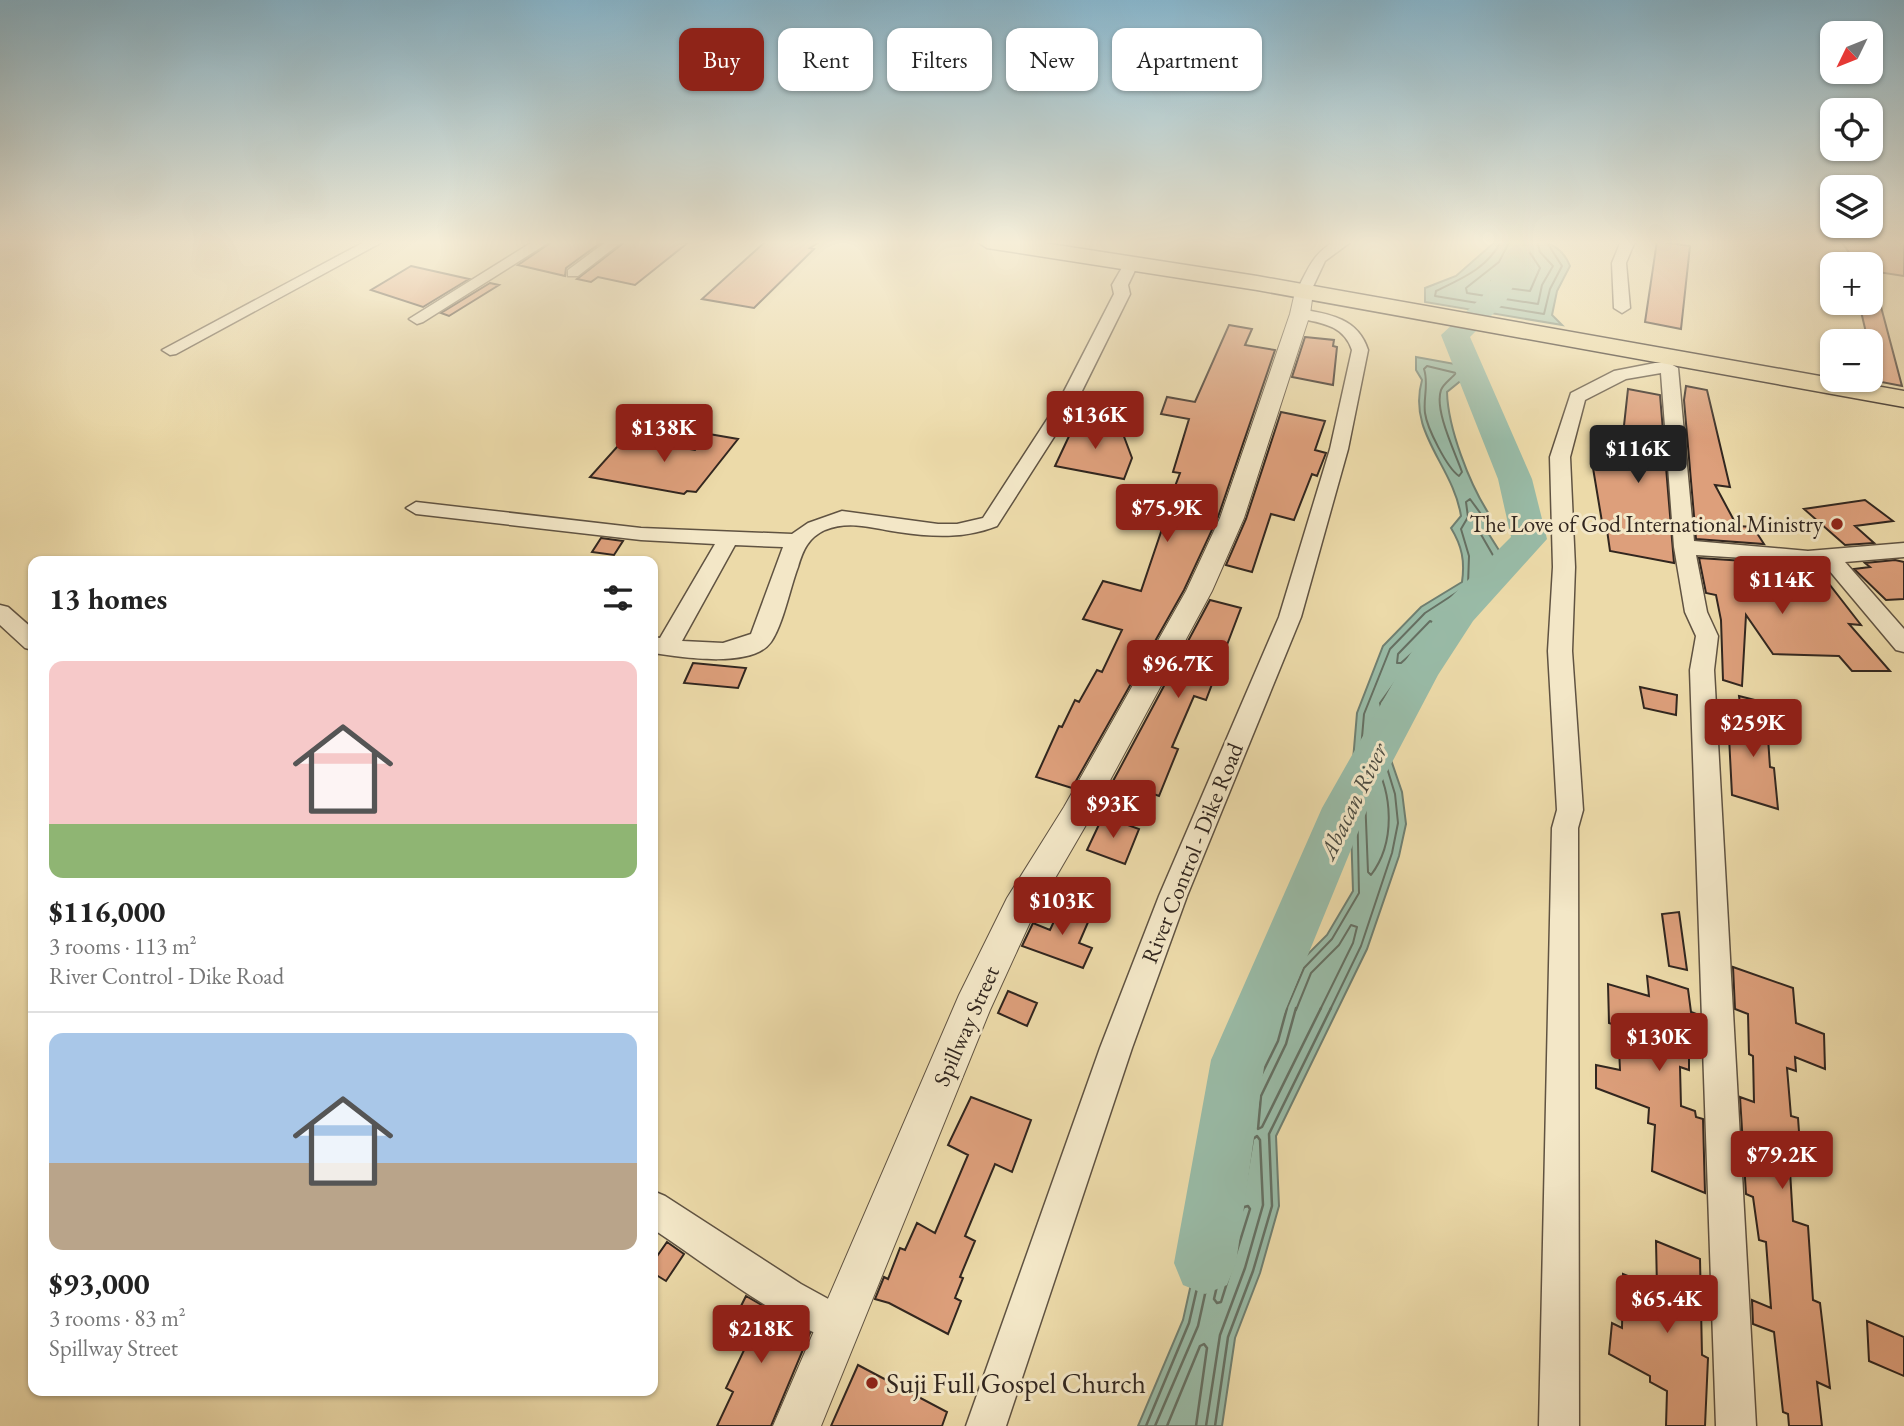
<!DOCTYPE html>
<html lang="en">
<head>
<meta charset="utf-8">
<style>
  :root { --surface:#fff; --page:#f6f6f6; --text:#222; --muted:#767676; --line:#e0e0e0; --accent:#8f2418 }
  body { margin:0; font-family:"EB Garamond",serif; background:var(--page); color:var(--text); height:100vh; display:flex; flex-direction:column; font-size:26px; white-space:nowrap }
  * { box-sizing:border-box; margin:0 }
  p { font-size:23px; color:var(--muted) }
  .icon { flex:none; width:38px; height:38px; fill:none; stroke:currentColor; stroke-width:2; stroke-linecap:round; stroke-linejoin:round }
  .map { position:relative; flex:1; overflow:hidden }
  .details { position:absolute; left:28px; top:556px; width:630px; height:840px; display:flex; flex-direction:column; background:var(--surface); border-radius:14px; box-shadow:0 2px 5px #0004 }
  .details>* { flex:none }
  .top-card { position:absolute; left:679px; top:28px; width:665px; height:63px; display:flex; gap:14px }
  .needle { width:46px; rotate:227deg }
  .buttons { position:absolute; left:1820px; top:21px; display:grid; gap:14px }
  .buttons a { display:grid; place-items:center; width:63px; height:63px; border-radius:14px; background:var(--surface); box-shadow:0 2px 5px #0004; font-size:35px }
  .price { position:absolute; translate:-50% -60px; padding:0 16px; border-radius:7px; background:var(--accent); color:#fff; font-size:23px; line-height:46px; filter:drop-shadow(0 2px 4px #0008) }
  .price::after { content:''; position:absolute; left:50%; top:42px; width:21px; height:16px; margin-left:-10px; background:inherit; clip-path:polygon(0 0,100% 0,50% 100%) }
  .price.active { background:#222; color:#fff }
  ul { padding:0; list-style:none }
  li { display:grid; align-content:center; gap:14px; height:371px; padding:0 21px }
  li+li { border-top:2px solid var(--line) }
  li span { display:grid; place-items:center; height:217px; border-radius:14px; color:#555 }
  li>.icon { margin-inline-start:auto }
  span .icon { width:126px; height:126px; fill:#fffc; stroke-width:1 }
  li b { font-size:30px }
  h2 { display:flex; justify-content:space-between; align-items:center; height:84px; padding:0 21px; font-size:30px }
  .chip { padding:0 24px; border-radius:14px; background:var(--surface); box-shadow:0 2px 5px #0004; font-size:24px; line-height:63px }
  .chip.active { background:var(--accent); color:#fff }
  .map>svg:first-child { display:block }
  .water { fill:#99bba7; stroke:#6f7f71; stroke-width:2 }
  .lines { fill:none; stroke-linecap:round; stroke-linejoin:round }
  .shore-far1 { stroke:#657063; stroke-width:2 }
  .shore { stroke:#657063; stroke-width:2.5 }
  .river { fill:#99bba7; fill-rule:evenodd }
  .building { fill:#dd9f7b; stroke:#31261f; stroke-width:2 }
  .minor-casing { stroke:#605342; stroke-width:3 }
  .tertiary-casing { stroke:#605342; stroke-width:2 }
  .trunk-casing { stroke:#31261f; stroke-width:3 }
  .minor { fill:#f3e7c7; fill-rule:evenodd }
  .tertiary { fill:#f3e7c7; fill-rule:evenodd }
  .trunk { fill:#ecdaa9; fill-rule:evenodd }
  .poi-dot { fill:#8f2418; stroke:#f3e7c7; stroke-width:2.5 }
  .labels { text-anchor:middle; dominant-baseline:central; stroke-width:6; stroke-linejoin:round; paint-order:stroke }
  .poi-label { font-size:23px; fill:#31261f; stroke:#f3e7c7; text-anchor:end }
  .street-label { font-size:23px; fill:#31261f; stroke:#f3e7c7 }
  .water-label { font-size:24px; font-style:italic; fill:#4b4b41; stroke:#f3e7c7 }
  .near-poi-label { font-size:28px; fill:#31261f; stroke:#f3e7c7; text-anchor:start }
</style>
</head>
<body>
<div class="map">
<svg width="1904" height="1426" viewBox="0 0 1904 1426">
  <rect width="100%" height="100%" fill="#ecdaa9"/>
  <filter id="stains"><feTurbulence type="fractalNoise" baseFrequency=".00286" numOctaves="4"/><feColorMatrix values="0 0 0 0 .2 0 0 0 0 .09 0 0 0 0 .02 0 0 0 .5 -.17"/></filter>
  <radialGradient id="worn" r=".72"><stop offset=".6" stop-color="#630" stop-opacity="0"/><stop offset="1" stop-color="#630" stop-opacity=".3"/></radialGradient>
  <path class="water" d="M1496 241C1525 241 1557 233 1570 266L1557 291 1552 315 1562 325 1425 302V288L1456 276Z
    M1416 357 1477 368 1475 375 1463 379 1447 392C1448 428 1469 483 1489 514L1485 528 1502 555 1484 600 1471 616 1450 631 1442 648 1403 683 1387 705 1393 731 1390 757 1402 792 1406 824 1399 856 1367 949 1276 1136 1279 1206 1260 1273 1235 1338 1222 1426H1138L1183 1320 1203 1230 1231 1175 1246 1092 1272 1038 1278 1011 1298 964 1327 935 1353 891 1350 796 1357 713 1383 646 1421 607 1462 582C1465 561 1462 546 1451 528L1461 516C1453 465 1407 433 1422 380L1416 370Z"/>
  <g class="lines">
    <path class="shore-far1" d="M1501 241C1488 268 1461 279 1436 291L1435 296 1544 314 1550 289 1562 266 1546 241
      M1510 241 1499 262 1466 288 1467 293 1538 304 1542 285 1553 266 1540 252 1537 241
      M1525 245 1540 268 1530 291 1491 286V281L1513 263Z
      M1427 366 1456 373C1452 378 1443 384 1441 390 1434 410 1455 452 1462 472L1459 476C1447 468 1427 428 1425 413 1423 398 1429 384 1424 369Z
      M1430 621 1436 624 1429 638 1401 663H1397L1398 654Z
      M1372 758C1393 792 1396 842 1371 875L1368 872 1365 796 1368 761Z
      M1286 1010 1304 968 1332 939 1359 893 1357 796 1364 714 1390 649 1425 613 1468 585 1469 556 1461 529 1468 517 1466 502 1470 499 1481 514 1479 531 1494 557 1477 597 1466 611 1445 626 1436 643 1398 678 1380 703 1386 732 1384 758 1395 794 1398 823 1392 853 1361 946 1330 1010
      M1296 1010 1311 973 1339 945 1351 925 1357 927 1353 943 1320 1010"/>
    <path class="shore" d="M1296 1008 1286 1044 1261 1096 1258 1129 1262 1127 1321 1008
      M1248 1206 1250 1209 1221 1302 1217 1303 1214 1299 1228 1239 1244 1207Z
      M1146 1426 1189 1323 1210 1232 1238 1177 1252 1094 1278 1041 1287 1008
      M1155 1426 1198 1326 1218 1235 1246 1180 1253 1139 1257 1136 1260 1140 1263 1205 1245 1268 1220 1335 1206 1426
      M1167 1426 1200 1346 1204 1344 1207 1348 1196 1426
      M1215 1426 1228 1337 1253 1271 1272 1206 1269 1134 1331 1008"/>
    <path class="river" d="M1511 241H1535L1506 301 1470 337 1532 479 1547 539 1473 621 1438 675 1368 808 1265 1060 1236 1263 1227 1285 1205 1294 1183 1285 1174 1263 1211 1060 1322 808 1406 660 1445 603 1511 537 1498 479 1441 335 1482 297Z"/>
  </g>
  <path class="building" d="M553 241H603L566 268 565 276 518 265Z
    M626 241H690L635 285 598 277 591 282 577 279Z
    M766 241H821L810 248 814 249 754 308 702 299Z
    M1657 241 1690 246 1681 329 1645 322Z
    M1841 241H1904V276L1871 271V264H1857Z
    M411 266 469 279 423 307 371 290Z
    M490 283 499 285 449 316 441 313Z
    M1859 303H1880L1902 386 1871 380V341H1868Z
    M1229 325 1252 329 1245 345 1275 350 1218 517 1184 590 1072 788 1036 777 1059 726 1062 727 1075 700 1079 702 1097 670 1102 672 1122 630 1083 619 1103 581 1141 591 1163 526H1160L1180 473 1173 472 1189 419 1161 414 1167 397 1195 402Z
    M1305 337 1334 340 1333 346 1337 347 1333 385 1292 377Z
    M1686 386 1707 390 1730 487 1715 485 1737 526 1753 527 1764 544 1696 539 1684 400Z
    M1628 389 1660 395 1674 563 1610 551 1606 523 1602 522 1592 462 1605 464 1604 459 1620 462Z
    M1281 412 1325 421 1315 450 1326 453 1317 476 1312 474 1294 520 1271 514 1252 572 1226 565 1246 519Z
    M1078 417 1103 422 1097 436 1123 434 1132 458 1124 479 1055 466Z
    M709 434 738 439 696 492 687 491 684 494 590 477 625 438 695 450Z
    M1865 500 1893 521 1855 526 1874 543 1845 545 1804 509Z
    M601 538 623 541 614 555 592 552Z
    M1699 558 1775 563 1790 580H1826L1861 625 1849 624 1890 671H1852L1839 656 1773 654 1746 615 1742 686 1723 680 1721 620 1716 595 1706 593Z
    M1895 560 1904 562V599L1886 600 1854 569 1870 567 1865 563Z
    M1210 600 1241 608 1206 700 1194 696 1172 747 1178 749 1159 796 1123 783 1122 787 1112 783Z
    M693 663 746 668 738 688 684 683Z
    M1640 687 1677 695 1676 715 1644 708Z
    M1739 696 1759 701 1765 737 1768 738 1770 767 1774 768 1778 809 1732 795 1729 737 1745 742Z
    M1103 816 1139 829 1125 864 1087 850Z
    M1063 902 1092 913 1079 943 1092 948 1083 968 1022 946 1033 923 1050 930Z
    M1679 912 1687 970 1669 966 1662 914Z
    M1733 967 1793 988 1796 1023 1824 1034 1825 1069 1795 1057 1796 1071 1787 1068 1791 1116 1798 1118 1801 1159 1789 1154 1793 1221 1808 1226 1813 1300 1820 1303 1830 1388 1817 1382 1822 1426H1789L1788 1414 1783 1412 1774 1332 1753 1324 1752 1300 1771 1308 1766 1242 1759 1240 1753 1197 1746 1194 1740 1097 1754 1102 1753 1056 1749 1054 1748 1014 1735 1009Z
    M1647 976 1688 989 1691 1012 1699 1015 1700 1050 1689 1047V1070L1680 1067 1681 1106 1695 1111 1696 1117 1703 1119 1705 1193 1652 1171 1655 1125 1648 1123 1649 1108 1596 1088V1065L1620 1070 1618 1026 1609 1023 1608 984 1649 996Z
    M1008 991 1037 1003 1027 1026 998 1013Z
    M971 1097 1031 1120 1012 1172 995 1164 965 1236 975 1241 960 1277 963 1278 955 1298 961 1301 948 1334 889 1303 875 1299 884 1277 888 1279 900 1248 905 1250 917 1223 935 1233 968 1155 948 1145Z
    M1656 1241 1700 1259 1702 1355 1708 1358 1705 1426H1666L1667 1391 1650 1382V1376L1609 1354 1612 1323 1622 1328 1623 1274 1657 1288Z
    M667 1242 684 1254 666 1281 653 1273V1262Z
    M746 1296 810 1333 771 1426H717L733 1392 726 1388 746 1346 726 1336Z
    M1867 1321 1904 1337V1376L1869 1361Z
    M858 1365 947 1412 942 1426H831Z"/>
  <g class="lines">
    <g class="minor-casing">
      <path id="minor" d="M366 241H384L176 354 170 355 162 350Z
        M534 241H551L423 322 417 324 409 319Z
        M607 241H623L578 276H568V270Z
        M1335 241H1352L1325 261 1309 295H1299L1296 292C1308 270 1312 254 1335 241Z
        M1621 241H1635L1626 263 1630 308 1622 313 1614 308 1612 263Z
        M1132 258 1139 262 1128 285 1130 294 1077 401 997 526C964 539 932 537 898 532 872 528 849 520 825 530 808 538 803 550 798 567 790 588 783 625 771 642 752 669 680 657 653 653V637L660 638 715 544 641 540 416 514 406 508 416 502 641 528 792 534 808 523 842 511 938 524H957L983 518 1059 401 1114 294 1112 285 1127 259ZM735 545 783 547 751 634 723 643 682 641Z
        M1300 309C1329 314 1358 318 1368 350L1348 449 1301 617 1187 896 1132 1048 1006 1426H966L1100 1048 1159 896 1279 617 1330 449 1352 350C1343 323 1318 323 1294 317V311Z
        M1655 363H1669L1678 368 1694 541 1808 551 1904 543V557L1845 562 1904 629V652L1896 650 1823 563 1696 555 1707 612 1718 636 1714 670 1756 1426H1716L1690 670 1696 636 1685 612 1674 547 1661 373 1626 379 1585 400 1570 457 1575 567 1572 651 1583 810 1578 828 1579 1426H1539L1552 828 1557 810 1548 651 1553 567 1550 457 1571 393 1614 371Z
        M0 605 8 607 33 629V650L25 648 0 625Z
        M653 1191 665 1196 801 1284 852 1312 858 1325 852 1338 839 1344C772 1316 713 1269 653 1229Z"/>
    </g>
    <g class="tertiary-casing">
      <path id="tertiary" d="M1304 286 1313 292 1310 314 1244 518 1212 591 1086 825 1032 918 990 1010 821 1426H773L959 995 1007 898 1064 807 1186 591 1220 518 1290 314 1295 292Z"/>
    </g>
    <g class="trunk-casing">
      <path id="trunk" d="M976 241H1031L1257 276 1904 391V407L1257 290 987 248Z"/>
    </g>
    <use href="#minor" class="minor"/>
    <use href="#tertiary" class="tertiary"/>
    <use href="#trunk" class="trunk"/>
  </g>
  <linearGradient id="sky" x2="0" y2="1"><stop stop-color="#88b7ce"/><stop offset="0.55" stop-color="#f6eed8"/><stop offset="1" stop-color="#f6eed8" stop-opacity="0"/></linearGradient>
  <rect width="1904" height="441" fill="url(#sky)"/>
  <g class="poi-dot">
    <circle cx="1837" cy="524" r="7"/>
    <circle cx="872" cy="1383" r="7"/>
  </g>
  <g class="labels">
    <g class="poi-label">
      <text x="1823" y="524">The Love of God International Ministry</text>
    </g>
    <g class="street-label">
      <text transform="translate(1192 853) rotate(-68)">River Control - Dike Road</text>
      <text transform="translate(966 1026) rotate(-66)">Spillway Street</text>
    </g>
    <g class="water-label">
      <text transform="translate(1353 801) rotate(-64)">Abacan River</text>
    </g>
    <g class="near-poi-label">
      <text x="886" y="1383">Suji Full Gospel Church</text>
    </g>
  </g>
  <rect width="100%" height="100%" filter="url(#stains)"/>
  <rect width="100%" height="100%" fill="url(#worn)"/>
</svg>
<div class="buttons">
<a><svg class="needle" viewBox="-14 -14 28 28"><path d="M0-13l5 13h-10z" fill="#e53935"/><path d="M0 13l5-13h-10z" fill="#767676"/></svg></a>
<a><svg class="icon" aria-label="locate" viewBox="0 0 24 24"><circle cx="12" cy="12" r="6"/><path d="M12 2v4M12 18v4M2 12h4M18 12h4"/></svg></a>
<a><svg class="icon" aria-label="layers" viewBox="0 0 24 24"><path d="M12 4l9 5-9 5-9-5zM3 14l9 5 9-5"/></svg></a>
<a>+</a>
<a>−</a>
</div>
<b class="price" style="left:1095px;top:451px">$136K</b>
<b class="price" style="left:664px;top:464px">$138K</b>
<b class="price active" style="left:1638px;top:485px">$116K</b>
<b class="price" style="left:1167px;top:544px">$75.9K</b>
<b class="price" style="left:1782px;top:616px">$114K</b>
<b class="price" style="left:1178px;top:700px">$96.7K</b>
<b class="price" style="left:1753px;top:759px">$259K</b>
<b class="price" style="left:1113px;top:840px">$93K</b>
<b class="price" style="left:1062px;top:937px">$103K</b>
<b class="price" style="left:1659px;top:1073px">$130K</b>
<b class="price" style="left:1782px;top:1191px">$79.2K</b>
<b class="price" style="left:1667px;top:1335px">$65.4K</b>
<b class="price" style="left:761px;top:1365px">$218K</b>
<div class="top-card">
<a class="chip active">Buy</a>
<a class="chip">Rent</a>
<a class="chip">Filters</a>
<a class="chip">New</a>
<a class="chip">Apartment</a>
</div>
<section class="details">
<h2>13 homes<svg class="icon" aria-label="filters" viewBox="0 0 24 24"><path d="M4 7h16M4 17h16"/><circle cx="9" cy="7" r="2"/><circle cx="15" cy="17" r="2"/></svg></h2>
<ul>
<li><span style="background:linear-gradient(#f6c9c9 75%,#8fb573 0)"><svg class="icon" aria-label="home" viewBox="0 0 24 24"><path d="M3 11l9-7 9 7M6 9v11h12V9"/></svg></span><div><b>$116,000</b><p>3 rooms · 113 m²</p><p>River Control - Dike Road</p></div></li>
<li><span style="background:linear-gradient(#a9c7e8 60%,#b9a48a 0)"><svg class="icon" aria-label="home" viewBox="0 0 24 24"><path d="M3 11l9-7 9 7M6 9v11h12V9"/></svg></span><div><b>$93,000</b><p>3 rooms · 83 m²</p><p>Spillway Street</p></div></li>
</ul>
</section>
</div>
</body>
</html>
